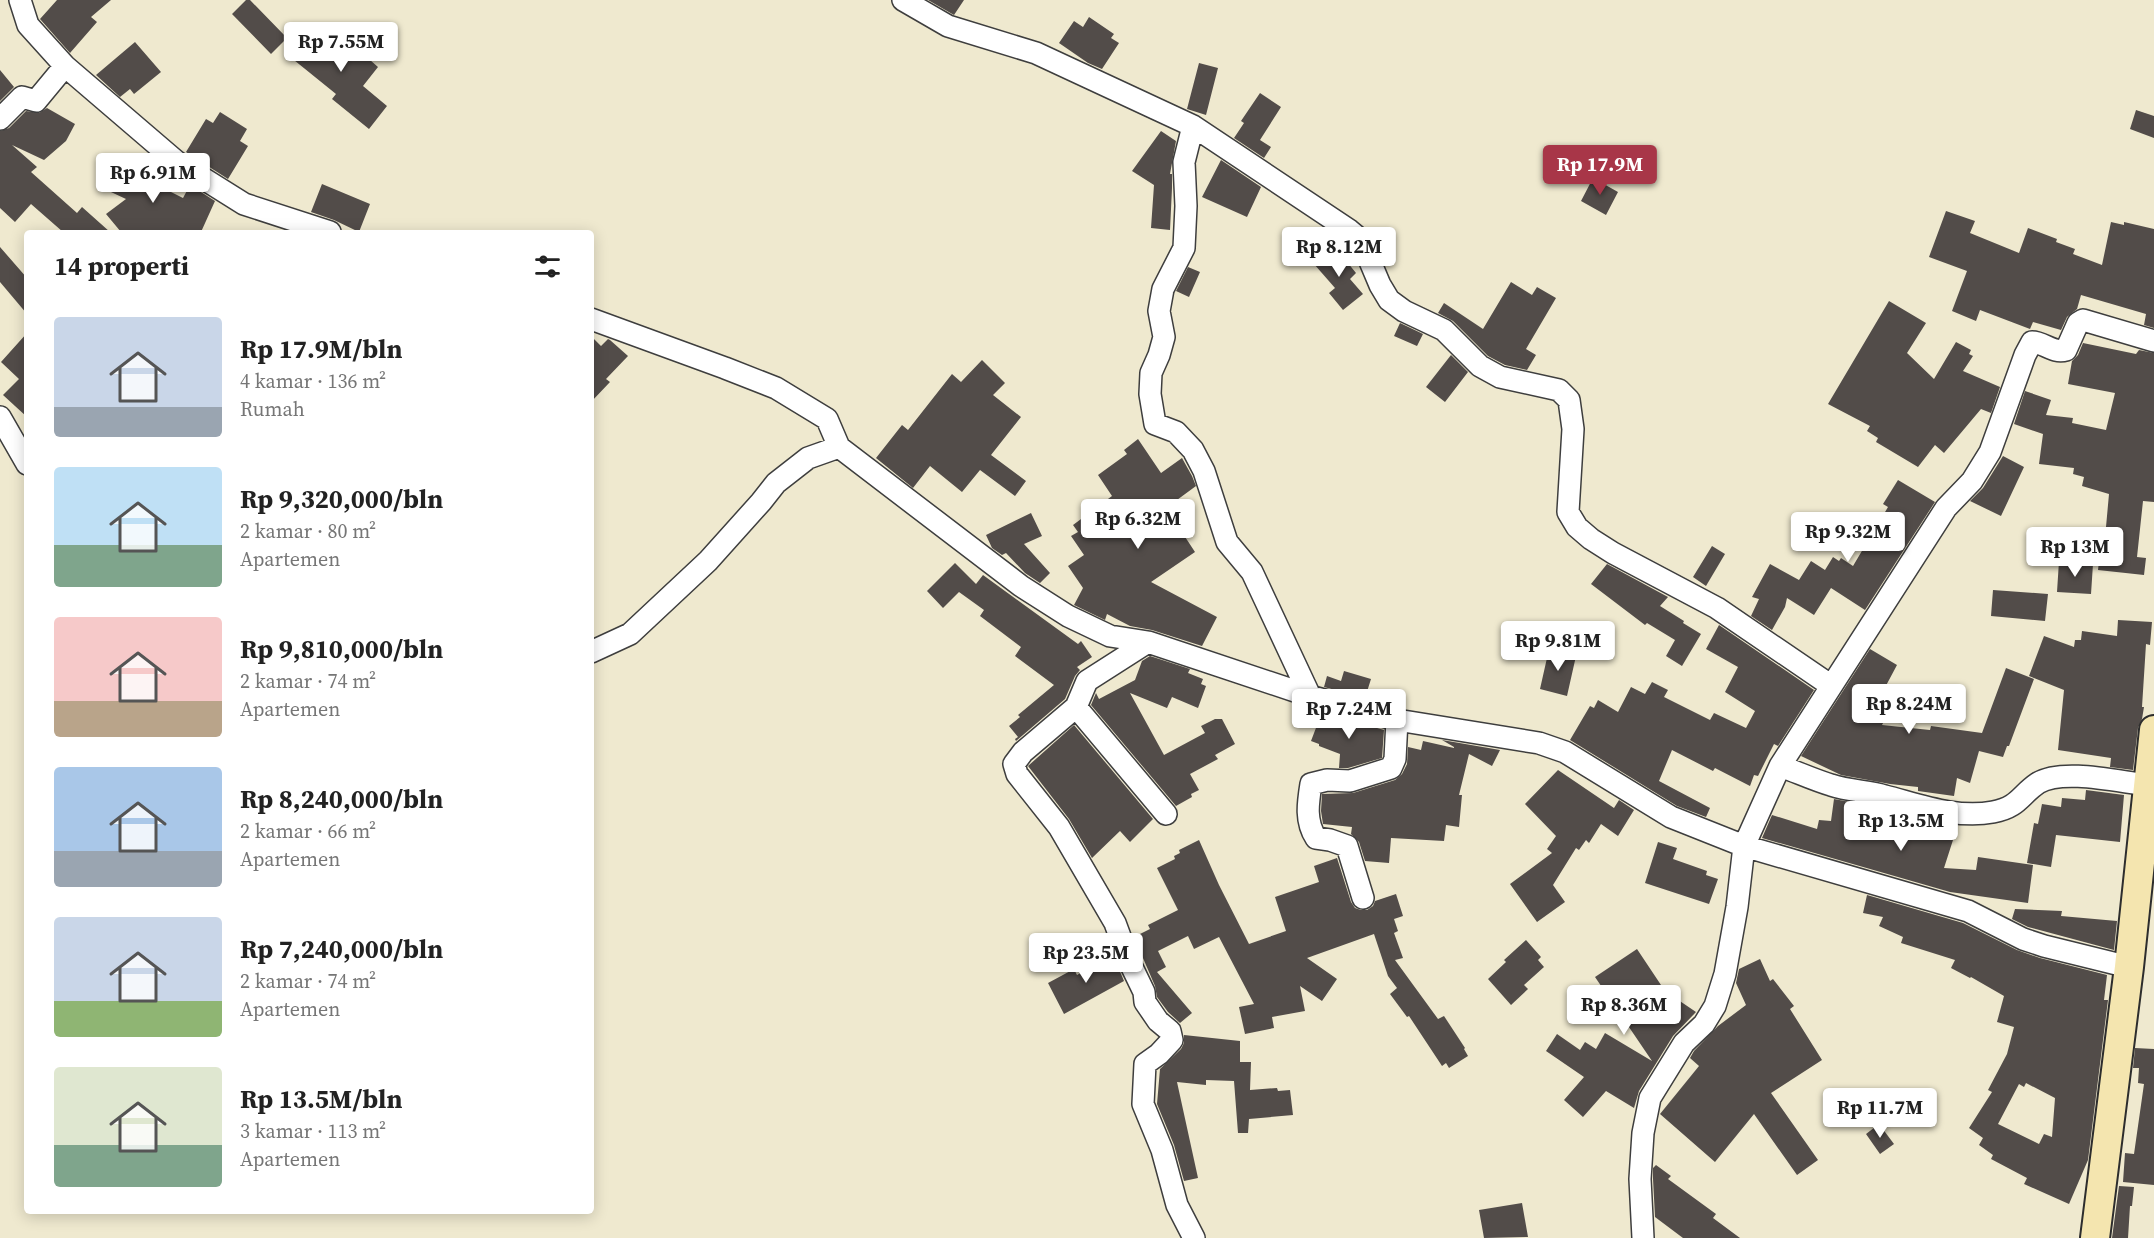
<!DOCTYPE html>
<html lang="id">
<head>
<meta charset="utf-8">
<style>
  :root { --surface:#fff; --page:#f2f2f2; --text:#222; --muted:#767676; --accent:#a83648 }
  body { margin:0; font-family:"Source Serif 4",serif; background:var(--page); color:var(--text); height:100vh; display:flex; flex-direction:column; font-size:22px; white-space:nowrap }
  * { box-sizing:border-box; margin:0 }
  p { font-size:20px; color:var(--muted) }
  .icon { flex:none; width:33px; height:33px; fill:none; stroke:currentColor; stroke-width:2; stroke-linecap:round; stroke-linejoin:round }
  .map { position:relative; flex:1; overflow:hidden }
  .drawer { position:absolute; left:24px; top:230px; width:570px; height:984px; display:flex; flex-direction:column; background:var(--surface); border-radius:6px; box-shadow:0 3px 15px #0003 }
  .drawer>* { flex:none }
  .price { position:absolute; translate:-50% -51px; padding:0 14px; border-radius:6px; background:#fff; color:#222; font-size:20px; line-height:39px; filter:drop-shadow(0 2px 3px #0008) }
  .price::after { content:''; position:absolute; left:50%; top:36px; width:18px; height:14px; margin-left:-9px; background:inherit; clip-path:polygon(0 0,100% 0,50% 100%) }
  .price.current { background:var(--accent); color:#fff }
  ul { padding:0; list-style:none }
  li { display:flex; align-items:center; gap:18px; height:150px; padding:0 30px }
  li span { display:grid; place-items:center; flex:none; width:168px; height:120px; border-radius:6px; color:#555 }
  li>.icon { margin-inline-start:auto }
  span .icon { width:72px; height:72px; fill:#fffc; stroke-width:1 }
  li b { font-size:26px }
  h2 { display:flex; justify-content:space-between; align-items:center; height:72px; padding:0 30px; font-size:26px }
  .map>svg:first-child { display:block }
  .farmland { fill:#efe9cf; fill-rule:evenodd }
  .building { fill:#524c49; fill-rule:evenodd }
  .lines { fill:none; stroke-linecap:round; stroke-linejoin:round }
  .street-casing { stroke:#3e3e3e; stroke-width:24 }
  .secondary-casing { stroke:#2d2d2d; stroke-width:32 }
  .street { stroke:#fff; stroke-width:21 }
  .secondary { stroke:#f4e5af; stroke-width:28 }
</style>
</head>
<body>
<div class="map">
<svg width="2154" height="1238" viewBox="0 0 2154 1238">
  <rect width="100%" height="100%" fill="#fcf7ec"/>
  <path class="farmland" d="M0 0H2154V1238H0ZM27 232H591V1210H27Z"/>
  <path class="building" d="M57 0H111L91 17 97 22 70 53 40 19Z
    M246 0H250L287 38 271 54 232 14Z
    M928 0H964L954 15Z
    M1089 17 1114 34 1111 38 1119 43 1102 69 1088 63 1059 43 1074 21 1083 27Z
    M322 23 335 34 337 31 378 67 363 86 387 106 369 129 332 99 336 94 289 56 304 37 308 41Z
    M135 42 161 72 134 94 130 89 120 97 96 75Z
    M1199 63 1218 68 1206 115 1187 109Z
    M0 70 14 87 0 101Z
    M1260 93 1281 107 1260 140 1271 147 1264 158 1234 138 1244 123 1241 121Z
    M47 108 75 124 66 141 44 160 12 145 37 167 31 172 77 213 82 207 110 232H63L31 204 15 222 0 208V131L9 128 26 111 39 113Z
    M2136 110 2154 116V138L2130 129Z
    M220 112 247 129 240 141 248 146 228 179 186 152 206 119 213 123Z
    M1161 131 1176 141 1170 174H1172V188L1170 230 1151 228 1154 185 1132 171Z
    M1221 160 1261 187 1247 217 1202 197Z
    M109 163 125 170 127 165 149 176 147 180 183 198 190 185 215 201 201 232H121L106 214 126 199 98 186Z
    M1593 178 1618 192 1606 215 1581 201Z
    M322 184 370 204 359 232 334 220 311 212Z
    M1946 211 1975 221 1970 233 2019 253 2028 228 2057 239 2056 242 2075 249 2073 254 2102 265 2111 222 2124 225V222L2154 229V328L2144 325 2146 314 2081 295 2077 309 2067 317 2061 330 2033 322 2030 329 1980 310 1976 321 1952 311 1967 271 1929 257Z
    M0 247 27 278V314L0 282Z
    M1335 247 1356 273 1350 279 1363 294 1343 310 1329 293 1335 288 1314 264Z
    M1188 267 1200 272 1189 297 1176 291Z
    M1511 282 1532 295 1537 287 1556 298 1526 349 1536 355 1527 370 1505 365 1488 356 1453 321 1438 313 1444 303 1483 329Z
    M1889 301 1926 323 1907 353 1934 379 1956 342 1971 350 1969 354 1973 356 1963 371 2000 387 1991 413 1981 409 1944 453 1935 445 1918 467 1876 442 1878 438 1867 431 1870 426 1828 404Z
    M1400 323 1423 334 1417 346 1394 336Z
    M27 333V417L3 395 19 379 1 362Z
    M591 336 601 346 608 339 610 340 628 356 606 379 610 382 591 402Z
    M2083 343 2136 354 2139 350 2154 353V502L2143 501 2137 557 2146 558 2144 575 2098 570 2103 527H2106L2109 494 2082 486 2084 477 2073 474 2074 468 2039 464 2043 434 2014 424 2025 391 2051 400 2046 415 2073 418 2072 423 2106 430 2115 393 2068 384 2072 361 2078 355Z
    M1451 355 1468 372 1445 402 1426 387Z
    M982 360 1005 383 993 395 1021 417 991 455 1026 481 1015 496 980 470 962 492 930 466 913 488 876 458 902 425 908 430 952 374 961 382Z
    M1138 439 1161 473 1182 458 1192 476 1196 486 1166 508 1195 552 1151 582 1217 617 1202 646 1152 630 1130 626 1107 614 1105 620 1074 605 1083 588 1068 566 1084 555 1071 536 1078 532 1073 525 1112 496 1098 475 1127 454 1124 450Z
    M2003 456 2024 467 2001 516 1970 501 1983 488Z
    M1898 480 1935 502 1865 610 1831 588 1814 615 1787 598 1785 607 1772 630 1751 616 1759 599 1752 597 1770 564 1799 580 1811 561 1825 570 1833 557 1839 561 1841 558 1853 566 1888 507 1883 504Z
    M1031 513 1042 536 1024 544 1050 573 1040 583 1025 573 1006 553 1002 555 992 548 986 535Z
    M1712 546 1725 554 1706 586 1693 577Z
    M2059 561 2093 564 2091 594 2057 592Z
    M955 563 976 584 983 575 1078 644 1081 641 1092 657 1077 667 1080 670 1075 676 1065 699 1016 741 1015 739 1018 737 1009 726 1020 717 1018 715 1054 685 1015 656 1021 647 980 616 984 610 959 592 943 608 927 591Z
    M1607 564 1668 597 1660 606 1684 621 1683 623 1701 634 1682 666 1666 656 1675 640 1647 623 1645 625 1591 584Z
    M1993 590 2048 594 2045 621 1991 616Z
    M2118 620 2152 622 2150 645 2146 644 2142 707H2144L2142 719 2138 728 2133 770 2110 767 2111 758 2058 750 2064 690 2029 676 2044 636 2074 647 2075 640H2081L2082 631 2117 636Z
    M1719 625 1814 690 1778 746 1774 744 1758 776 1754 775 1750 786 1715 768 1713 771 1672 750 1659 781 1710 808 1706 817 1677 806 1570 740 1590 706 1594 708 1598 700 1618 712 1631 687 1645 694 1652 682 1668 690 1664 697 1710 720 1714 713 1746 728 1755 711 1725 692 1738 667 1706 649Z
    M1549 649 1576 656 1567 696 1540 689Z
    M1870 649 1897 665 1881 695 1894 702 1882 725 1930 730 1931 726 1982 733 2006 668 2034 679 2009 746H2007L2003 757 1979 751 1970 783 1957 778 1954 796 1918 791V787L1890 784 1841 775 1801 756Z
    M1150 656 1190 669 1188 673 1203 679 1201 684 1206 686 1198 708 1172 697 1167 708 1130 693 1164 755 1205 733 1201 726 1215 719H1222L1235 744 1215 755 1218 759 1190 774 1199 790 1191 794 1192 797 1176 806 1091 705 1096 693 1099 699 1135 680 1142 661Z
    M1344 671 1371 679 1365 698 1324 687 1327 676 1341 681Z
    M1322 712 1384 730 1382 758 1348 768H1339L1340 754 1319 746V744L1311 741Z
    M1074 725 1153 819 1130 842 1120 831 1092 858 1069 819 1028 766Z
    M1442 740 1500 750 1492 766 1469 754 1459 795H1462L1459 827 1446 825 1444 841 1391 838 1389 863 1365 861 1359 842 1351 834 1352 827 1323 824 1321 811 1322 794 1353 793 1395 780 1402 774 1407 764 1408 747 1421 750 1423 741 1454 748V747Z
    M1558 770 1614 808 1619 800 1634 810 1618 836 1601 824 1589 843 1586 840 1579 850 1576 848 1553 885 1565 902 1537 922 1510 884 1552 853 1547 849 1556 836 1525 804Z
    M2086 790 2124 795 2120 842 2056 835 2051 867 2027 863 2034 823 2038 824 2042 804 2061 807 2062 798 2085 800Z
    M1834 799 1882 808 1880 815 1927 829 1926 832 1953 840 1944 868 1976 870 1978 857 2033 865 2028 903 1950 892 1762 838 1772 815 1817 829 1819 820 1831 821Z
    M1199 840 1219 885 1249 944 1286 931 1275 897 1319 882 1314 866 1337 858 1351 902 1355 908 1361 910H1367L1373 906 1375 901 1396 894 1403 916 1394 919 1398 931 1394 933 1403 958 1395 960 1438 1019 1444 1016 1465 1048 1464 1049 1468 1056 1449 1068 1446 1063 1442 1066 1409 1016 1407 1017 1390 994 1397 988 1388 976 1374 934 1307 958 1337 979 1322 1001 1300 986 1305 1011 1272 1017 1274 1028 1245 1034 1239 1007 1254 1004 1219 937 1194 949 1188 936 1158 951 1166 967 1157 972 1192 1013 1180 1023 1168 1012 1157 997 1155 986 1134 937 1150 929 1148 925 1178 910 1157 868 1175 859 1174 856 1180 853 1179 850Z
    M1658 842 1677 848 1673 859 1707 871 1706 875 1718 879 1709 904 1645 883Z
    M1867 895 1963 923 2017 950 2040 958 2107 975 2104 1000H2108L2088 1160 2069 1204 2024 1184 2027 1178 1991 1159 1993 1155 1979 1145 1983 1138 1969 1128 1992 1092 1988 1090 2007 1054 2014 1027 1997 1022 2004 996 1971 977 1970 978 1951 968 1955 960 1901 943 1903 937 1879 926 1883 917 1863 913ZM2026 1083 2055 1098 2052 1137 2044 1134 2039 1144 1998 1124 2019 1084 2024 1087Z
    M2015 909 2062 911 2061 916 2117 921 2114 950 2028 927 2012 919Z
    M1526 940 1541 957 1538 960 1544 967 1524 985 1528 989 1511 1005 1488 979 1506 962 1504 960Z
    M1637 949 1665 991 1696 1012 1673 1036 1639 1091 1634 1108 1606 1091 1583 1117 1564 1100 1584 1077 1546 1051 1557 1034 1580 1050 1585 1042 1596 1049 1605 1033 1652 1061 1595 977Z
    M1113 955 1124 981 1064 1014 1048 983 1074 969 1077 975Z
    M1760 959 1770 981 1773 979 1794 1006 1790 1009 1822 1060 1771 1093 1818 1160 1797 1175 1754 1114 1715 1162 1660 1114 1699 1066 1690 1058 1694 1051 1718 1026 1746 1005 1736 983 1739 969Z
    M1184 1035 1240 1041V1062H1251L1250 1090 1277 1088 1278 1091 1290 1090 1293 1115 1249 1119 1248 1133H1238L1234 1081 1206 1080V1085L1177 1082 1198 1178 1184 1181 1174 1145 1157 1104 1160 1069 1181 1049 1184 1043Z
    M2135 1048 2154 1049V1185L2123 1182 2125 1153 2134 1154 2144 1084 2138 1083 2139 1068H2133Z
    M1879 1124 1894 1144 1880 1154 1866 1134Z
    M1656 1165 1671 1176 1668 1179 1716 1214 1713 1218 1740 1238H1683L1655 1217 1653 1179V1168Z
    M2119 1186 2134 1187 2132 1206H2130L2128 1238H2112Z
    M1522 1203 1528 1237 1484 1238 1479 1210Z"/>
  <g class="lines">
    <g class="street-casing">
      <path id="street" d="M20 0 28 25 65 66 177 162 244 204 330 232
        M903 0 948 26 1036 53 1193 126 1349 230 1361 240 1380 285 1389 300 1404 311 1444 330 1480 366 1500 377 1559 390 1569 400 1573 429 1568 512 1577 527 1591 539 1613 553 1717 608 1830 685
        M0 119 22 97 36 101 65 66
        M1193 126 1184 162 1186 206 1184 248 1163 289 1159 311 1164 337 1159 355 1151 373 1150 394 1155 424 1176 432 1193 450 1204 471 1227 542 1252 572 1310 696
        M591 319 725 368 776 388 827 419 839 447
        M0 417 27 464
        M1148 642 1087 681 1076 707 1023 752 1014 764 1017 774 1059 827 1115 923 1129 961 1144 992 1145 1002 1158 1021 1170 1031 1172 1040 1159 1054 1145 1064 1143 1104 1162 1150 1177 1205 1194 1238
        M591 652 630 634 708 561 761 502 776 483 808 458 839 447 1021 586 1068 616 1110 636 1148 642 1310 696 1397 720 1539 743 1565 752 1671 817 1744 846 1968 911 2023 939 2044 946 2129 967
        M1076 707 1166 814
        M1780 766C1797 772 1814 780 1831 785 1849 791 1868 791 1885 796 1920 805 1957 819 1993 812 2019 807 2020 795 2038 783 2063 768 2119 782 2147 785
        M1363 898 1347 846 1330 840 1316 838C1305 821 1308 803 1311 784L1327 780 1350 781 1391 768 1395 759 1397 720
        M1643 1238 1640 1179 1643 1133 1650 1098 1684 1043 1704 1024 1715 1006 1725 974 1737 907 1744 846 1780 766 1946 508 1972 481 1990 452 2025 355 2032 342C2044 342 2053 354 2066 350L2078 323 2083 320 2154 341"/>
    </g>
    <g class="secondary-casing">
      <path id="secondary" d="M2095 1238 2129 967 2154 730"/>
    </g>
    <use href="#street" class="street"/>
    <use href="#secondary" class="secondary"/>
  </g>
</svg>
<b class="price" style="left:341px;top:73px">Rp 7.55M</b>
<b class="price current" style="left:1600px;top:196px">Rp 17.9M</b>
<b class="price" style="left:153px;top:204px">Rp 6.91M</b>
<b class="price" style="left:1339px;top:278px">Rp 8.12M</b>
<b class="price" style="left:1138px;top:550px">Rp 6.32M</b>
<b class="price" style="left:1848px;top:563px">Rp 9.32M</b>
<b class="price" style="left:2075px;top:578px">Rp 13M</b>
<b class="price" style="left:1558px;top:672px">Rp 9.81M</b>
<b class="price" style="left:1909px;top:735px">Rp 8.24M</b>
<b class="price" style="left:1349px;top:740px">Rp 7.24M</b>
<b class="price" style="left:1901px;top:852px">Rp 13.5M</b>
<b class="price" style="left:1086px;top:984px">Rp 23.5M</b>
<b class="price" style="left:1624px;top:1036px">Rp 8.36M</b>
<b class="price" style="left:1880px;top:1139px">Rp 11.7M</b>
<section class="drawer">
<h2>14 properti<svg class="icon" aria-label="filters" viewBox="0 0 24 24"><path d="M4 7h16M4 17h16"/><circle cx="9" cy="7" r="2"/><circle cx="15" cy="17" r="2"/></svg></h2>
<ul>
<li><span style="background:linear-gradient(#c9d6e8 75%,#9aa5b1 0)"><svg class="icon" aria-label="home" viewBox="0 0 24 24"><path d="M3 11l9-7 9 7M6 9v11h12V9"/></svg></span><div><b>Rp 17.9M/bln</b><p>4 kamar · 136 m²</p><p>Rumah</p></div></li>
<li><span style="background:linear-gradient(#bfe0f5 65%,#7fa58c 0)"><svg class="icon" aria-label="home" viewBox="0 0 24 24"><path d="M3 11l9-7 9 7M6 9v11h12V9"/></svg></span><div><b>Rp 9,320,000/bln</b><p>2 kamar · 80 m²</p><p>Apartemen</p></div></li>
<li><span style="background:linear-gradient(#f6c9c9 70%,#b9a48a 0)"><svg class="icon" aria-label="home" viewBox="0 0 24 24"><path d="M3 11l9-7 9 7M6 9v11h12V9"/></svg></span><div><b>Rp 9,810,000/bln</b><p>2 kamar · 74 m²</p><p>Apartemen</p></div></li>
<li><span style="background:linear-gradient(#a9c7e8 70%,#9aa5b1 0)"><svg class="icon" aria-label="home" viewBox="0 0 24 24"><path d="M3 11l9-7 9 7M6 9v11h12V9"/></svg></span><div><b>Rp 8,240,000/bln</b><p>2 kamar · 66 m²</p><p>Apartemen</p></div></li>
<li><span style="background:linear-gradient(#c9d6e8 70%,#8fb573 0)"><svg class="icon" aria-label="home" viewBox="0 0 24 24"><path d="M3 11l9-7 9 7M6 9v11h12V9"/></svg></span><div><b>Rp 7,240,000/bln</b><p>2 kamar · 74 m²</p><p>Apartemen</p></div></li>
<li><span style="background:linear-gradient(#dfe7d0 65%,#7fa58c 0)"><svg class="icon" aria-label="home" viewBox="0 0 24 24"><path d="M3 11l9-7 9 7M6 9v11h12V9"/></svg></span><div><b>Rp 13.5M/bln</b><p>3 kamar · 113 m²</p><p>Apartemen</p></div></li>
</ul>
</section>
</div>
</body>
</html>
